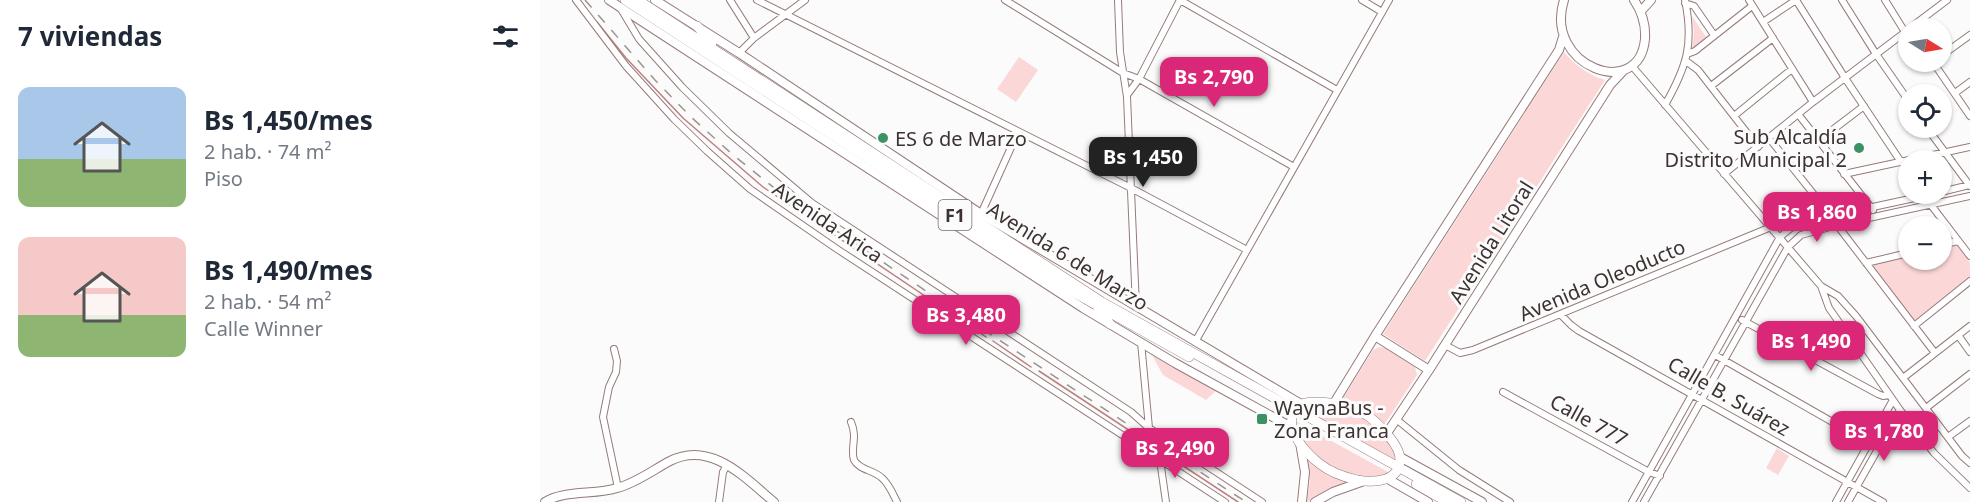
<!DOCTYPE html>
<html lang="es">
<head>
<meta charset="utf-8">
<style>
  :root { --surface:#fff; --page:#f6f6f7; --text:#1f2937; --muted:#747a83; --accent:#db2777 }
  body { margin:0; font-family:"Noto Sans",sans-serif; background:var(--page); color:var(--text); height:100vh; display:flex; flex-direction:column; font-size:22px; white-space:nowrap }
  * { box-sizing:border-box; margin:0 }
  p { font-size:20px; color:var(--muted) }
  .icon { flex:none; width:33px; height:33px; fill:none; stroke:currentColor; stroke-width:2; stroke-linecap:round; stroke-linejoin:round }
  .map { position:relative; flex:1; overflow:hidden }
  .details { display:flex; flex-direction:column; background:var(--surface); width:540px }
  .details>* { flex:none }
  .needle { width:39px; rotate:101deg }
  .fabs { position:absolute; left:1358px; top:18px; display:grid; gap:12px }
  .fabs a { display:grid; place-items:center; width:54px; height:54px; border-radius:50%; background:var(--surface); box-shadow:0 2px 4px #0004; font-size:30px }
  .price { position:absolute; translate:-50% -51px; padding:0 14px; border-radius:12px; background:var(--accent); color:#fff; font-size:20px; line-height:39px; filter:drop-shadow(0 2px 3px #0008) }
  .price::after { content:''; position:absolute; left:50%; top:36px; width:18px; height:14px; margin-left:-9px; background:inherit; clip-path:polygon(0 0,100% 0,50% 100%) }
  .price.on { background:#222; color:#fff }
  ul { padding:0; list-style:none }
  li { display:flex; align-items:center; gap:18px; height:150px; padding:0 18px }
  li span { display:grid; place-items:center; flex:none; width:168px; height:120px; border-radius:12px; color:#555 }
  li>.icon { margin-inline-start:auto }
  span .icon { width:72px; height:72px; fill:#fffc; stroke-width:1 }
  li b { font-size:26px }
  h2 { display:flex; justify-content:space-between; align-items:center; height:72px; padding:0 18px; font-size:26px }
  main { display:flex; flex:1; min-height:0 }
  .map>svg:first-child { display:block }
  .green { fill:#fbd8d7 }
  .lines { fill:none; stroke-linecap:round; stroke-linejoin:round }
  .stream { stroke:#be807f; stroke-width:1.5 }
  .minor-casing { stroke:#967b7a; stroke-width:8 }
  .major-casing { stroke:#967b7a; stroke-width:10 }
  .highway-casing { stroke:#967b7a; stroke-width:10 }
  .minor { stroke:#fff; stroke-width:6 }
  .major { stroke:#fff; stroke-width:8 }
  .highway { stroke:#fff; stroke-width:9 }
  .rail { stroke:#999493; stroke-width:1.5; stroke-dasharray:10 10; stroke-linecap:butt }
  .poi-dot { fill:#3c9165; stroke:#fbfbfb; stroke-width:2 }
  .labels { text-anchor:middle; dominant-baseline:central; stroke-width:6; stroke-linejoin:round; paint-order:stroke }
  .shield { fill:#fbfbfb; stroke:#766e6e; stroke-width:1.5 }
  .shield-label { font-size:18px; font-weight:bold; fill:#3d3231 }
  .poi-label { font-size:20px; fill:#3d3231; stroke:#fbfbfb; text-anchor:start }
  .street-label { font-size:20px; fill:#3d3231; stroke:#fbfbfb }
</style>
</head>
<body>
<main>
<section class="details">
<h2>7 viviendas<svg class="icon" aria-label="filters" viewBox="0 0 24 24"><path d="M4 7h16M4 17h16"/><circle cx="9" cy="7" r="2"/><circle cx="15" cy="17" r="2"/></svg></h2>
<ul>
<li><span style="background:linear-gradient(#a9c7e8 60%,#8fb573 0)"><svg class="icon" aria-label="home" viewBox="0 0 24 24"><path d="M3 11l9-7 9 7M6 9v11h12V9"/></svg></span><div><b>Bs 1,450/mes</b><p>2 hab. · 74 m²</p><p>Piso</p></div></li>
<li><span style="background:linear-gradient(#f6c9c9 65%,#8fb573 0)"><svg class="icon" aria-label="home" viewBox="0 0 24 24"><path d="M3 11l9-7 9 7M6 9v11h12V9"/></svg></span><div><b>Bs 1,490/mes</b><p>2 hab. · 54 m²</p><p>Calle Winner</p></div></li>
</ul>
</section>
<div class="map">
<svg width="1430" height="502" viewBox="0 0 1430 502">
  <rect width="100%" height="100%" fill="#fbfbfb"/>
  <path class="green" d="M1152 16 1166 37 1152 50 1154 33Z
    M1024 52C1035 65 1048 75 1065 80L885 361 843 334Z
    M479 57 498 70 476 102 457 89Z
    M1416 244 1430 263V279L1375 321 1330 265 1368 255V260H1401V248Z
    M839 347 845 348 875 367 877 375 844 425 818 406 802 400 833 350Z
    M612 355 676 391 666 400 623 375Z
    M777 405C809 406 853 425 856 462L762 408Z
    M755 421 850 473C846 474 841 477 837 478 802 483 762 455 755 421Z
    M1237 448 1249 456 1238 475 1226 468Z
    M766 456C780 469 792 478 810 483L791 489 767 502 770 480Z"/>
  <g class="lines">
    <path class="stream" d="M57 22 86 58 143 118 223 187 446 337
      M453 341 491 367
      M499 371 698 502"/>
    <g class="minor-casing">
      <path id="minor" d="M36 0 86 66 134 119 167 151 210 189 297 249 685 502
        M190 0 214 38
        M217 0 591 188 707 250
        M465 0 583 73 599 79 754 167
        M578 0 580 52 587 97 596 307
        M640 0 797 90
        M822 0 842 12
        M1209 0 1273 102
        M1256 0 1305 78 1361 162
        M1302 0 1336 54 1368 100
        M1345 0 1365 32
        M1145 3 1154 6 1174 35
        M81 9 99 39 142 87 189 133 272 203 591 412 609 428 722 502
        M1223 22 1256 0
        M1370 28 1407 0
        M199 53 214 38 265 0
        M1147 54 1155 51 1212 6
        M1401 56 1430 35
        M1146 61 1158 70 1218 147
        M1393 62 1430 116
        M1092 66 1281 286 1298 296 1316 316 1422 456 1430 463
        M1171 86 1233 38
        M1415 93 1430 82
        M587 95 599 79 640 0
        M1125 105C1147 66 1154 44 1145 0
        M1258 114 1333 210
        M1194 116 1252 69
        M1387 128 1430 186
        M1229 138 1291 216
        M1278 141 1324 106
        M1184 174 1273 102 1368 30
        M1304 174 1430 147
        M1401 192 1430 185
        M1391 205 1430 256
        M441 214 478 132
        M1297 225 1395 353
        M1401 245 1418 241
        M1326 263 1368 253
        M1281 286 1289 308 1360 410 1394 453 1430 488
        M1021 315 1031 325 1039 331 1343 502
        M1202 320 1338 394 1343 396 1349 395
        M1374 326 1430 281
        M1418 335 1430 352
        M601 342 609 428
        M655 342 849 0
        M905 345 920 353 933 350 1231 227
        M74 349 77 361 76 372 69 387 63 417 78 488
        M1175 355 1338 448
        M1363 378 1430 326
        M963 392 1109 472 1120 476
        M1386 408 1430 374
        M856 419 919 470 970 502
        M311 422C318 438 310 448 314 460 319 470 334 470 342 478 349 484 353 494 357 502
        M1408 437 1430 421
        M620 460 626 502
        M179 502 183 472 187 465
        M1092 502 1240 237 1251 228 1291 216 1393 194
        M1104 502 1248 247 1261 235 1297 225 1430 196
        M1296 502 1353 400
        M1308 502 1360 410"/>
    </g>
    <g class="major-casing">
      <path id="major" d="M69 0 543 308 635 363 753 428
        M115 0 199 53 441 214 761 404
        M1024 0C1003 66 1099 102 1105 39 1106 25 1102 12 1094 0
        M1101 11 1111 0
        M835 336 889 370
        M794 403 835 336 1019 50 1023 37
        M847 433 889 370 1070 85 1084 70
        M760 443 765 472 762 502
        M860 457 942 502
        M848 479 888 502
        M5 502C23 490 56 495 77 488 96 483 113 470 130 461 171 440 205 478 234 502
        M775 502 793 492 824 481"/>
    </g>
    <g class="highway-casing">
      <path id="highway" d="M85 0 526 288 649 357
        M98 0 562 302 921 502
        M157 26 172 43
        M558 309 570 324
        M780 402C797 403 813 406 828 416 839 424 860 445 860 459 860 482 834 483 817 480 804 477 790 472 780 464 767 454 746 432 753 414 755 411 758 406 762 404 767 402 775 402 780 402Z
        M876 484 907 502"/>
    </g>
    <use href="#minor" class="minor"/>
    <use href="#major" class="major"/>
    <use href="#highway" class="highway"/>
    <path class="rail" d="M45 0 115 80 151 117 192 154 243 195 453 336 706 502"/>
  </g>
  <g class="poi-dot">
    <circle cx="343" cy="138" r="6"/>
    <circle cx="1319" cy="148" r="6"/>
    <rect x="716" y="413" width="12" height="12" rx="3"/>
  </g>
  <g class="labels">
    <rect class="shield" x="398.5" y="200" width="33" height="30" rx="4.5"/>
    <g class="shield-label">
      <text x="415" y="215">F1</text>
    </g>
    <g class="poi-label">
      <text x="1307" y="136" text-anchor="end">Sub Alcaldía<tspan x="1307" dy="23">Distrito Municipal 2</tspan></text>
      <text x="355" y="138">ES 6 de Marzo</text>
      <text x="734" y="407">WaynaBus -<tspan x="734" dy="23">Zona Franca</tspan></text>
    </g>
    <g class="street-label">
      <text transform="translate(288 222) rotate(34)">Avenida Arica</text>
      <text transform="translate(951 242) rotate(-58)">Avenida Litoral</text>
      <text transform="translate(528 256) rotate(32)">Avenida 6 de Marzo</text>
      <text transform="translate(1062 280) rotate(-23)">Avenida Oleoducto</text>
      <text transform="translate(1189 396) rotate(30)">Calle B. Suárez</text>
      <text transform="translate(1049 420) rotate(29)">Calle 777</text>
    </g>
  </g>
</svg>
<div class="fabs">
<a><svg class="needle" viewBox="-14 -14 28 28"><path d="M0-13l5 13h-10z" fill="#e53935"/><path d="M0 13l5-13h-10z" fill="#747a83"/></svg></a>
<a><svg class="icon" aria-label="locate" viewBox="0 0 24 24"><circle cx="12" cy="12" r="6"/><path d="M12 2v4M12 18v4M2 12h4M18 12h4"/></svg></a>
<a>+</a>
<a>−</a>
</div>
<b class="price" style="left:674px;top:108px">Bs 2,790</b>
<b class="price on" style="left:603px;top:188px">Bs 1,450</b>
<b class="price" style="left:1277px;top:243px">Bs 1,860</b>
<b class="price" style="left:426px;top:346px">Bs 3,480</b>
<b class="price" style="left:1271px;top:372px">Bs 1,490</b>
<b class="price" style="left:1344px;top:462px">Bs 1,780</b>
<b class="price" style="left:635px;top:479px">Bs 2,490</b>
</div>
</main>
</body>
</html>
